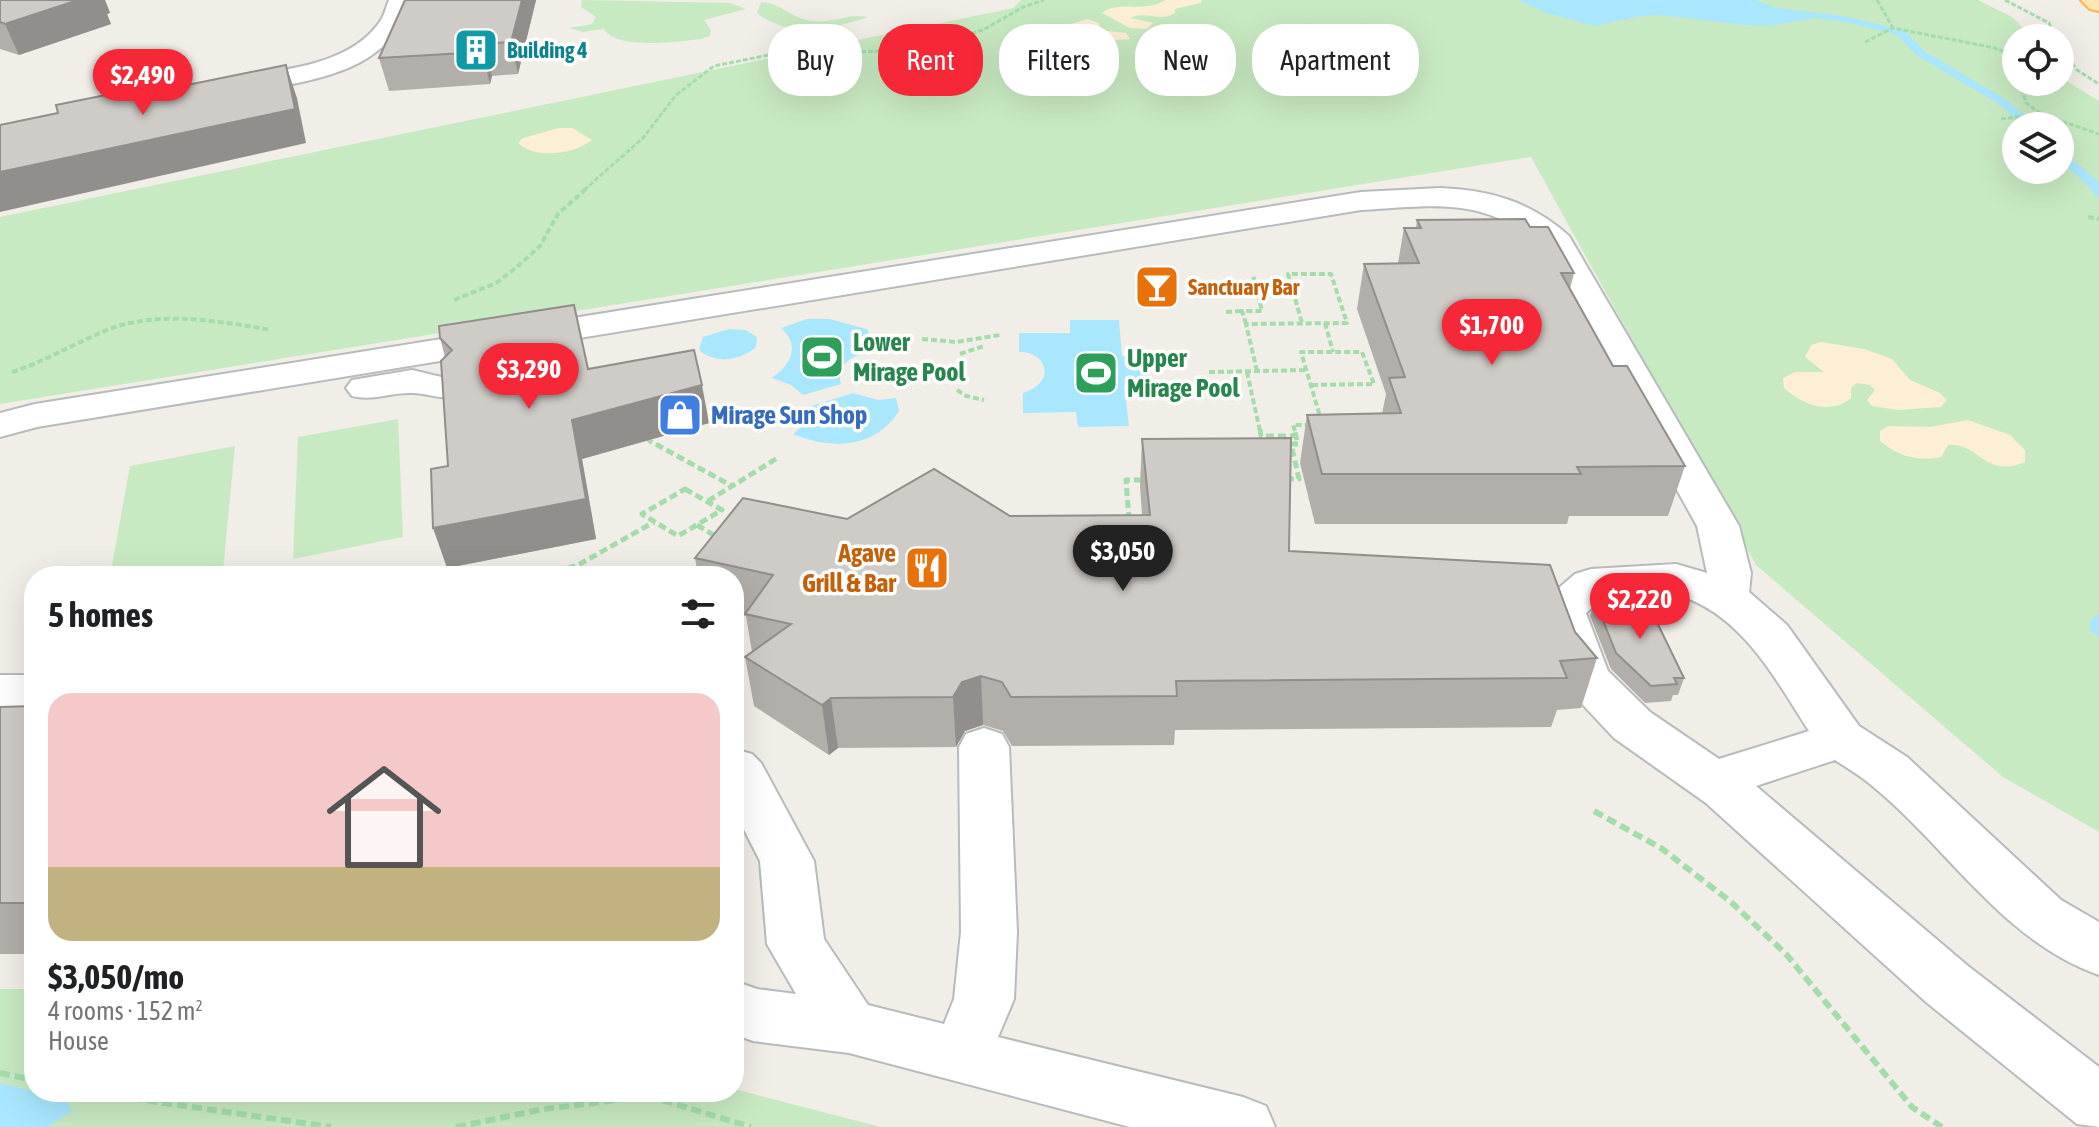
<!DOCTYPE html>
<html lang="en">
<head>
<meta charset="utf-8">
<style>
  :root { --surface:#fff; --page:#f2f2f2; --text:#202124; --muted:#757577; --accent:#f62837 }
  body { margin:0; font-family:"Asap Condensed",sans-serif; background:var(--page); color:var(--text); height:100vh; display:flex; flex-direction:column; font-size:30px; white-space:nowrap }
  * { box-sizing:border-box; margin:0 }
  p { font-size:26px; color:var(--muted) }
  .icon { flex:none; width:44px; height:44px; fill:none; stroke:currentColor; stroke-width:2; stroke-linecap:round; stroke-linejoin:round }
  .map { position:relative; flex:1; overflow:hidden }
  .details { position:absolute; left:24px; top:566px; width:720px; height:536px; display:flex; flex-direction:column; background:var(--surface); border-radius:32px; box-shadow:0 8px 32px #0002 }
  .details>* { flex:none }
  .guide { position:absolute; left:768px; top:24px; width:760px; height:72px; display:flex; gap:16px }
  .controls { position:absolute; left:2002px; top:24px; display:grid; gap:16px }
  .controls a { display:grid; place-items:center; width:72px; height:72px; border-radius:50%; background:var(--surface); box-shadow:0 8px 32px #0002; font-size:40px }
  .price { position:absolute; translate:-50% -68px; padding:0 18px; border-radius:28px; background:var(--accent); color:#fff; font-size:26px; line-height:52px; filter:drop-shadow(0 2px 4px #0008) }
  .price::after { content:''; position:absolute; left:50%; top:48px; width:24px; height:18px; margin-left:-12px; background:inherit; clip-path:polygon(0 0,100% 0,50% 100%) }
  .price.current { background:#222; color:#fff }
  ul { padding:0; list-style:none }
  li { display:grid; align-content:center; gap:16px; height:424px; padding:0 24px }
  li span { display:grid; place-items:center; height:248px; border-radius:24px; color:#555 }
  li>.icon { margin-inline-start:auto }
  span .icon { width:144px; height:144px; fill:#fffc; stroke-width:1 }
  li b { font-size:34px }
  h2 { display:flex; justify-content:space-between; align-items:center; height:96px; padding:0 24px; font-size:34px }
  .chip { padding:0 28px; border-radius:32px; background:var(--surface); box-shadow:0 8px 32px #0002; font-size:28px; line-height:72px }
  .chip.current { background:var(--accent); color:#fff }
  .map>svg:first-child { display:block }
  .green { fill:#c8eac2; fill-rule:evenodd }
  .sand { fill:#fdeed6 }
  .water { fill:#a9e7ff }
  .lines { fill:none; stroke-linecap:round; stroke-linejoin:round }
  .stream { fill:#a9e7ff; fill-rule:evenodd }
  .minor-casing { stroke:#b7bbbe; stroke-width:4 }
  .major-casing { stroke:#fcb455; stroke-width:4 }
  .path-far3 { stroke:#a4ddaa; stroke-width:3; stroke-dasharray:5 2; stroke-linecap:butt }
  .path-far2 { stroke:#a4ddaa; stroke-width:4; stroke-dasharray:6 3; stroke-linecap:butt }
  .path-far1 { stroke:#a4ddaa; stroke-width:5; stroke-dasharray:8 4; stroke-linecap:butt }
  .path { stroke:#a4ddaa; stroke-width:6; stroke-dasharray:10 5; stroke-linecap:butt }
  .minor { fill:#fff; fill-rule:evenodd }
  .major { fill:#ffe6ae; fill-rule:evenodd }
  .wall { fill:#b2afaa }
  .shaded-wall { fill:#918e8b }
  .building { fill:#cfcbc6; stroke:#918e8b; stroke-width:2 }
  .labels { text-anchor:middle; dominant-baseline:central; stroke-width:7; stroke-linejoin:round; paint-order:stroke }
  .far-culture-label { font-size:22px; font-weight:bold; fill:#0d838f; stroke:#fff; text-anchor:start }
  .far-food-label { font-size:22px; font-weight:bold; fill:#c56008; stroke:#fff; text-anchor:start }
  .leisure-label { font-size:26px; font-weight:bold; fill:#27864d; stroke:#fff; text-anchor:start }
  .shop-label { font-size:26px; font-weight:bold; fill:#366cbe; stroke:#fff; text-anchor:start }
  .food-label { font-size:26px; font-weight:bold; fill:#c56008; stroke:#fff; text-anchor:end }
</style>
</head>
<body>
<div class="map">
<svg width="2099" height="1127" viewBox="0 0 2099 1127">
  <rect width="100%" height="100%" fill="#f1eee7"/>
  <path class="green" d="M582 0 730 3 746 9 704 20 711 30 710 36 701 39C678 42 615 50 604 29L583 32 569 28 592 24 596 17 581 7Z
    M1021 0H1978L2012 17 2033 38H2016V82H2060V77L2099 101V832L2003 777 1756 565 1531 157 0 404V217L1013 8ZM2016 126H2060V170H2016Z
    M761 2C782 3 791 19 812 21 832 24 849 13 868 17 836 29 786 38 757 13Z
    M398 419 403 537 293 559 298 437Z
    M235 446 223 571 196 576H110L130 466Z
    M0 989H34V1092H734V1089L881 1127H0Z"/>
  <path class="sand" d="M1166 0H1202L1201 3 1175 9V13C1159 23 1146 10 1130 18L1153 23 1147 29 1130 28 1102 13C1119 0 1142 14 1166 0Z
    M1087 19 1099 23 1100 30 1126 33 1130 39 1105 41 1068 25Z
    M559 128H572L592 140C574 154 536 160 518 143L523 138Z
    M1821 342 1864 349 1892 359 1910 380 1940 393 1947 400 1941 407 1898 410 1872 406 1867 400 1875 390 1870 385 1857 383 1851 388V398C1830 416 1801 404 1784 388L1783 378 1795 372H1824L1805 357 1811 345Z
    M1968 420 2010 435 2025 450V462C1984 479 1978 441 1948 445L1941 457C1918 462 1898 456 1880 441V431L1888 426 1930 427Z"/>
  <path class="water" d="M1519 0H1756L1773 7 1810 12 1812 15 1810 19 1768 26 1745 25 1660 15 1641 16 1595 26 1546 13Z
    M807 319H829L867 329 880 349C861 353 834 360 841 384L803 395 791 385 772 378C791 364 801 346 781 328Z
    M1070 320H1119L1122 356H1146L1150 385H1124L1129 426 1078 427 1076 412 1023 413V393C1058 382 1046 351 1019 352V333H1070Z
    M729 329 746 330 757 337 756 347C741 360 719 364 701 352L699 348 703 337Z
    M853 393 878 400 896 398 899 411C875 449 831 450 793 434L801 427 808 407Z
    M0 1083 66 1099 72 1111 48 1127H0Z"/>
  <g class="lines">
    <path class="stream" d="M1812 12 1849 17 1905 31 1924 51 2005 99 2038 126H2025L1997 103 1916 55 1897 35 1849 23 1808 17 1807 15Z
      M2060 149 2099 182V197L2095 196 2090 188 2060 160Z
      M2099 614V637L2090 631V620Z"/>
    <g class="minor-casing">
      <path id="minor" d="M389 0H413C390 63 338 75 278 87 261 90 240 97 222 93L218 87 222 81C272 69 345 70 379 23 384 17 386 7 389 0Z
        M1440 188C1491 190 1531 202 1569 236L1739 526 1751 573 1749 592 1787 625 1859 726 1907 757 2061 900 2099 922V975C2002 941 1947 846 1870 784 1859 775 1847 768 1835 760L1756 786 1968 966 2099 1067V1127L2077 1124 1926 1002 1706 803 1614 738 1570 691 1563 679 1539 610 1546 599 1575 574 1591 569 1676 564 1707 573 1697 526 1543 248C1486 195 1433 206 1361 210L37 427 0 437V413L35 404 1361 192ZM1631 593C1644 593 1661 590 1674 594 1741 612 1774 677 1809 731L1719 759 1650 712 1608 671 1586 613 1604 597Z
        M412 370 454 380 460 388 454 396C437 400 426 392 410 393 389 393 372 401 352 396L346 388 352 380Z
        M0 675H34V709H0Z
        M984 728 1002 734 1009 747 1017 932 1014 999 998 1037 1243 1097 1266 1106 1275 1127H1130L849 1053 753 1041 734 1034V981L757 989 796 994 767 944 760 861 734 810V749L752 754 761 763 814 861 824 939 868 1005 944 1024 954 999 961 932 959 747 966 734Z"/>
    </g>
    <g class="major-casing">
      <path id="major" d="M2081 0H2099V11L2090 9Z"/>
    </g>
    <path class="path-far3" d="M1877 0 1893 28
      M2005 0 2049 23 2056 38
      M1865 42 1893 28 1995 48 2010 54 2016 61
      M2060 46 2077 70 2099 84
      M2020 82 2026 103 2040 113
      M143 87 153 94
      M2001 119 2041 114 2099 134
      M584 190 643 138 676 95 714 66 769 55 883 51 939 42 983 30 1023 7 1044 0"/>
    <path class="path-far2" d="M2088 217 2099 219
      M454 300 496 283 517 267 540 246 558 214 587 188
      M1226 312 1242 311
      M1325 323 1333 352
      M1246 324 1242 311H1262L1253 275
      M922 339 956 342 1000 335
      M960 354 984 346
      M1257 371 1246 324 1347 323 1331 274H1288L1302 323
      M12 372C46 361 75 343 107 330 158 310 219 321 271 330
      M1209 372 1307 370
      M1247 372 1260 431
      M1312 385 1374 384 1362 352H1301L1321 420
      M957 390 966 396 984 400
      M1295 431 1293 425H1309"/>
    <path class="path-far1" d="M1260 429 1261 436H1296
      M648 436 650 441 732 486
      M1290 444H1298L1294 429
      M1286 479H1299L1291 444
      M685 489 722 510 678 536 642 514Z
      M708 501 779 457
      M1129 520 1126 480H1144
      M697 525 717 537
      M545 576 578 565 654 522"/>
    <path class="path" d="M1594 811 1661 848 1731 902 1786 954 1912 1107 1942 1127
      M0 1073 34 1080
      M88 1092 331 1127
      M456 1127 544 1109 649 1096 751 1127"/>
    <use href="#minor" class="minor"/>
    <use href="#major" class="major"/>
  </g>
  <path class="wall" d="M0 0H105L110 13 107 14 111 24 19 55 0 49Z
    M405 0H536L518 74 492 76 490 84 389 91 379 58Z
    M1417 220 1530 227 1574 273 1570 289 1613 366 1685 466 1668 516H1569L1567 524H1315L1300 463 1307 415 1382 414 1386 394 1357 309 1364 264 1398 263 1404 228H1416Z
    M440 338 588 369 709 423 582 459 596 539 447 568 448 466 445 357Z
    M1142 439 1289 551 1575 632 1597 658 1581 708 1557 710 1551 727 1175 730 1174 745 1012 746 1003 731 983 725 965 731 956 747 838 748 829 755 754 706 745 657 752 652 746 616 734 613V576H698L695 558 847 519 1142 515 1140 486Z
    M1595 600 1684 678 1678 695H1673L1671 701 1645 703 1611 669 1590 616Z
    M34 706V954H0V707Z"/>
  <path class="shaded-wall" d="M78 0H105L110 13 107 14 111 24 19 55 5 24Z
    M522 0H536L518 74 511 42Z
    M484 44 492 76 490 84 482 52Z
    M286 65 297 98 306 143 0 212V172Z
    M702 385 709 423 582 459 596 539 447 568 433 528 572 420Z
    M981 676 983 725 965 731 956 747 953 697 962 682Z
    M831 698 838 748 829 755 822 705Z"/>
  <path class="building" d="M0 0H78L5 24 0 22Z
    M405 0H522L511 42 484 44 482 52 379 58Z
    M286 65 295 109 0 172V125L58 113 56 105 136 89 138 95Z
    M1525 219 1530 227H1548L1574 273H1561L1613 366H1627L1685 466 1577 467 1581 474H1322L1307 415 1401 413 1389 378 1405 377 1364 264 1419 263 1404 228H1421L1417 220Z
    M574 305 588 369 694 350 702 385 572 420 586 499 433 528 431 469 448 466 441 361 452 350 440 338 439 326Z
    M1291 438 1289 551 1550 565 1575 632 1597 658 1560 661 1567 678 1176 681 1177 696 1011 697 1002 682 981 676 962 682 953 697 831 698 822 705 745 657 791 624 745 614 773 575 695 558 743 498 847 519 934 469 1010 516 1150 515 1142 439Z
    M1595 600 1638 602 1640 608H1650L1684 678H1674L1677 684 1651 686 1616 653Z
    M34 706V903H0V707Z"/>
  <defs>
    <g id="building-square" transform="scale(2.3)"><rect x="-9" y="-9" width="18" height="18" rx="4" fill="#0f9aa8" stroke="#fff"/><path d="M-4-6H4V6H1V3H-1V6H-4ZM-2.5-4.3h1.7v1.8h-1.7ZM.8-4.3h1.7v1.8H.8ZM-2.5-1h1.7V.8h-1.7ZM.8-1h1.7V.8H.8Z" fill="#fff"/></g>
    <g id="bar-square" transform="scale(2.3)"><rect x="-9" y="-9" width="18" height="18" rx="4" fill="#e8710a" stroke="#fff"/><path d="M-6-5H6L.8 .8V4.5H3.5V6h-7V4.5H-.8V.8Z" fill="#fff"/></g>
    <g id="stadium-square" transform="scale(2.3)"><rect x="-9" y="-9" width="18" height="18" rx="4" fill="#2e9e5b" stroke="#fff"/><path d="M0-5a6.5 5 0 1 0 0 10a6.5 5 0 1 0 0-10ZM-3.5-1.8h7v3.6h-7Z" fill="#fff"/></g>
    <g id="shop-square" transform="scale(2.3)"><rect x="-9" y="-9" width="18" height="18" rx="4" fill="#3f7fe0" stroke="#fff"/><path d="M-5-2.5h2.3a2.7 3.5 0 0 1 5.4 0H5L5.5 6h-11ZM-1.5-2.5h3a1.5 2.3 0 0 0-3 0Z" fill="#fff"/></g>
    <g id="restaurant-square" transform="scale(2.3)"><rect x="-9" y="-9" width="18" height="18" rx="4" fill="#e8710a" stroke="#fff"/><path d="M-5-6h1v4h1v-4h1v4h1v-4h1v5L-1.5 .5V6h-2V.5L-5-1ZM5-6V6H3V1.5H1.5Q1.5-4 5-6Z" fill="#fff"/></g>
  </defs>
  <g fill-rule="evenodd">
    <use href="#building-square" x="476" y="50"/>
    <use href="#bar-square" x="1157" y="287"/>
    <use href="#stadium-square" x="822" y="357"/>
    <use href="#stadium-square" x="1096" y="373"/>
    <use href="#shop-square" x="680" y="415"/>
    <use href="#restaurant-square" x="927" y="568"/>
  </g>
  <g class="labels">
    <g class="far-culture-label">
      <text x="507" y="50">Building 4</text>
    </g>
    <g class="far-food-label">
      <text x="1188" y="287">Sanctuary Bar</text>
    </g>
    <g class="leisure-label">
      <text x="853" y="342">Lower<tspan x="853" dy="30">Mirage Pool</tspan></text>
      <text x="1127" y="358">Upper<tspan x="1127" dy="30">Mirage Pool</tspan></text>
    </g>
    <g class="shop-label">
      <text x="711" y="415">Mirage Sun Shop</text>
    </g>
    <g class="food-label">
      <text x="896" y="553">Agave<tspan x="896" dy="30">Grill &amp; Bar</tspan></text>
    </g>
  </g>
</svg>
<div class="controls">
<a><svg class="icon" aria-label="locate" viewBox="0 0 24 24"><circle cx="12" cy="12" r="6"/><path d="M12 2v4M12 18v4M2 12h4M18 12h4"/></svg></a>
<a><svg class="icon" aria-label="layers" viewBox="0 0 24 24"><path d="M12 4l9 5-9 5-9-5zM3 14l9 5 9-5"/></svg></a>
</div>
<b class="price" style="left:143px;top:117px">$2,490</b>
<b class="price" style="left:1492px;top:367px">$1,700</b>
<b class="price" style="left:529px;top:411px">$3,290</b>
<b class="price current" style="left:1123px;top:593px">$3,050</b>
<b class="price" style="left:1640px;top:641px">$2,220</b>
<div class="guide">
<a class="chip">Buy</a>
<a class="chip current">Rent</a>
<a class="chip">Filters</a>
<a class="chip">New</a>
<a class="chip">Apartment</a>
</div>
<section class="details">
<h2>5 homes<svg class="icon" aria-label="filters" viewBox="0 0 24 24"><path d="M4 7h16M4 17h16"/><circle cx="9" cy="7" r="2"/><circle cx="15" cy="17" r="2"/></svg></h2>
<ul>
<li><span style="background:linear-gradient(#f6c9c9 70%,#c2b280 0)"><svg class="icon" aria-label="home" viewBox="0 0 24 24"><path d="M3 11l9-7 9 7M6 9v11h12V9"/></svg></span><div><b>$3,050/mo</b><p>4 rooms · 152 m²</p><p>House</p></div></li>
</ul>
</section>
</div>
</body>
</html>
